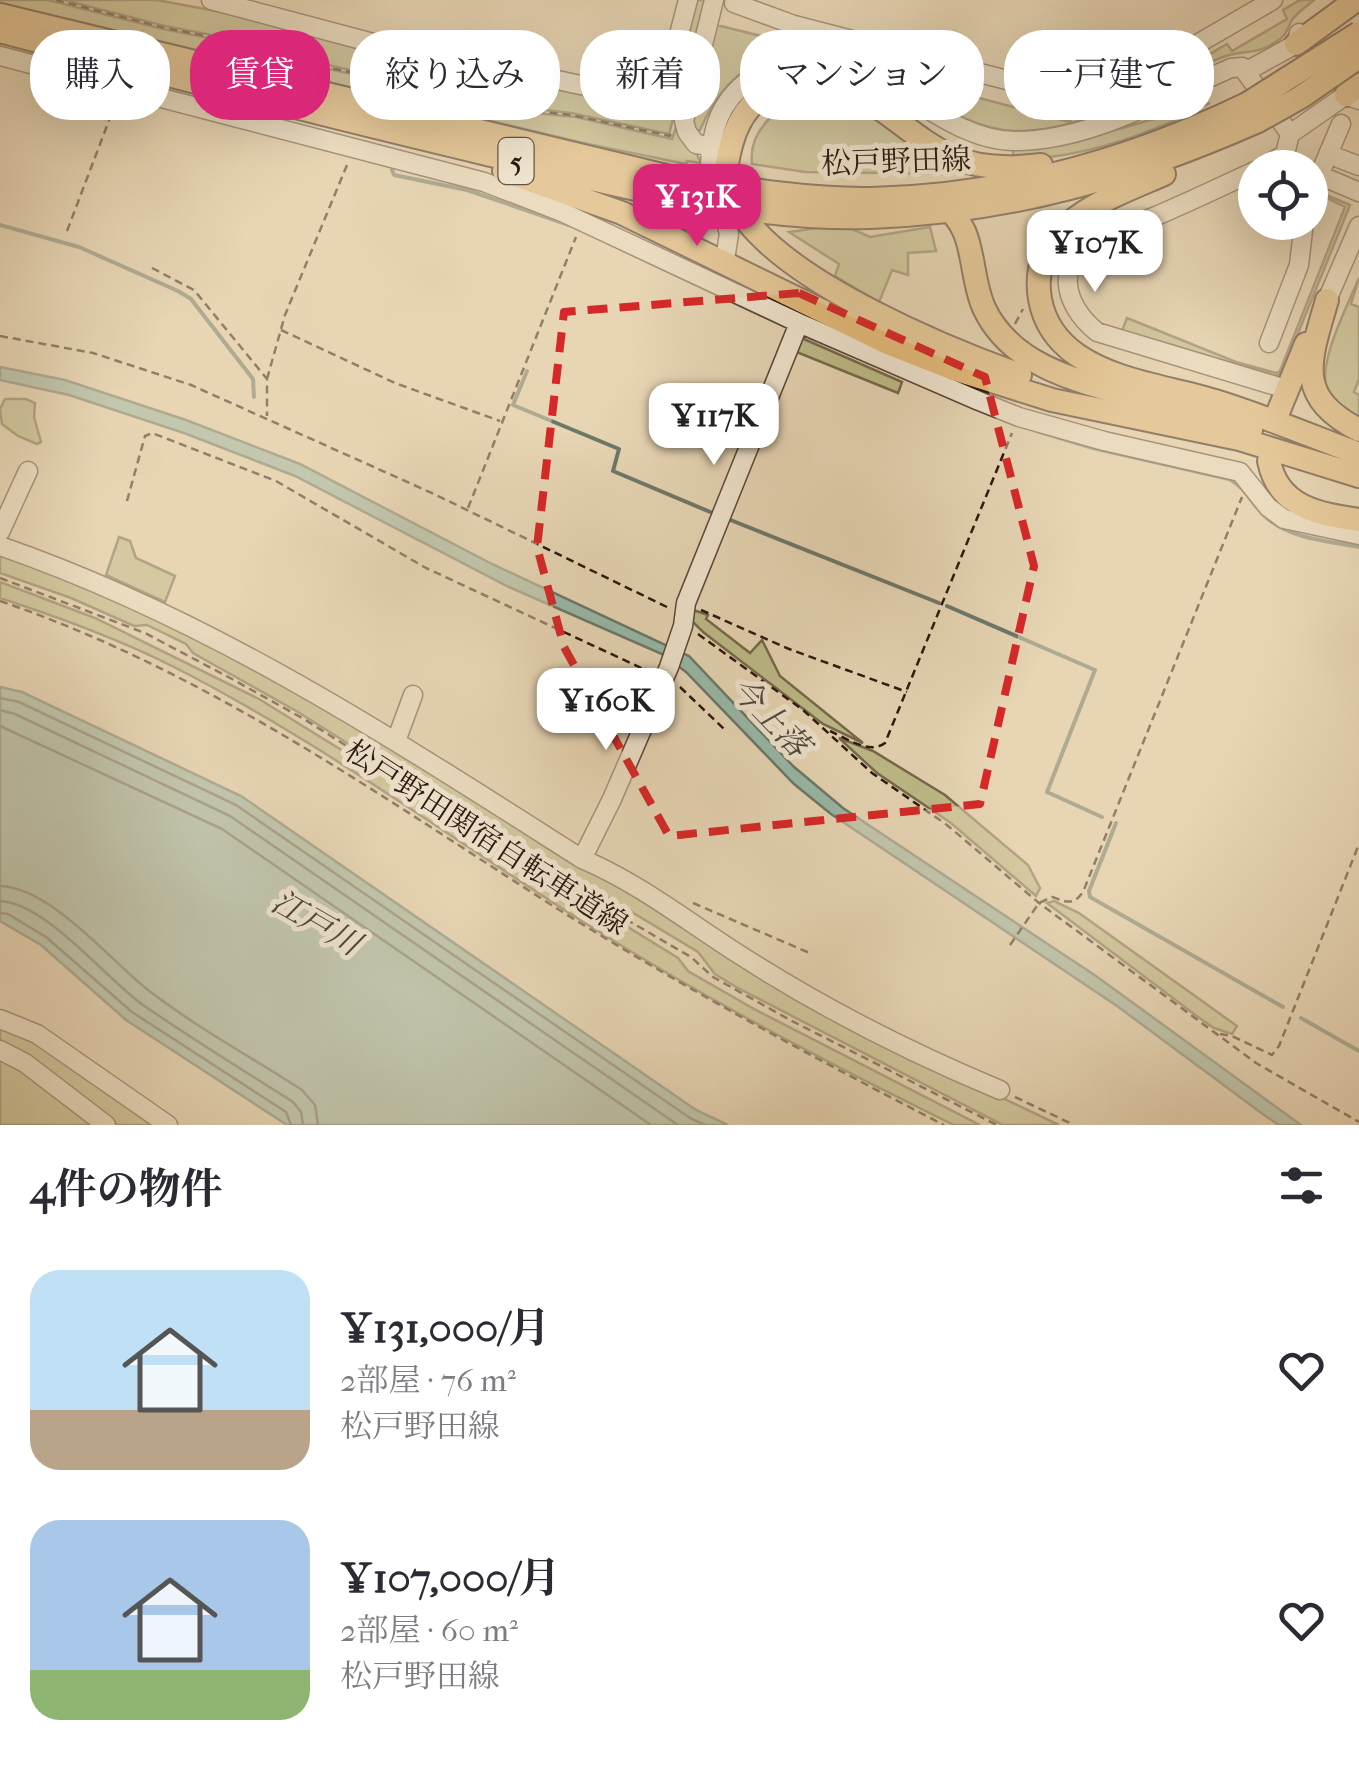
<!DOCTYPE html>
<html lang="ja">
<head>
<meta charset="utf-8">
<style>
  :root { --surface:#fff; --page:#f2f2f3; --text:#2b2b33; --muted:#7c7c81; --accent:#db2777 }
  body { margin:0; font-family:"IM FELL French Canon","Noto Serif JP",serif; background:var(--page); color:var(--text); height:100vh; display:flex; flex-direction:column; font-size:38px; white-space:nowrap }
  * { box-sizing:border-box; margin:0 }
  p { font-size:32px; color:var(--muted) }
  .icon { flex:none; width:55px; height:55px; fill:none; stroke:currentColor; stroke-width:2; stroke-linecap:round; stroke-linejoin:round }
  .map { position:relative; height:1125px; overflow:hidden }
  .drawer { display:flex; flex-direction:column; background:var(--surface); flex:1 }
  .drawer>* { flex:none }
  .top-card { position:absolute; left:30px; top:30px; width:1300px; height:90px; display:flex; gap:20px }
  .tools { position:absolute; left:1238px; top:150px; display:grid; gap:20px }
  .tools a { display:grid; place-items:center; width:90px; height:90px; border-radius:50%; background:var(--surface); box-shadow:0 10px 40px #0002; font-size:50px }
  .price { position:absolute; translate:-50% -85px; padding:0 22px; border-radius:20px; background:#fff; color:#222; font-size:32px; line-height:65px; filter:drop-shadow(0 2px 5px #0008) }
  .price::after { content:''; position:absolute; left:50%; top:60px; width:30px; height:22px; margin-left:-15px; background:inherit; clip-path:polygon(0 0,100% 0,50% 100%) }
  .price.selected { background:var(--accent); color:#fff }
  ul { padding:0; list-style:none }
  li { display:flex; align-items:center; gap:30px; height:250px; padding:0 30px }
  li span { display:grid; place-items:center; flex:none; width:280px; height:200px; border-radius:30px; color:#555 }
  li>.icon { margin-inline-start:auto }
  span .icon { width:120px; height:120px; fill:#fffc; stroke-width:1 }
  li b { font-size:42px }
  h2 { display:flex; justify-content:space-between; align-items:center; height:120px; padding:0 30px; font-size:42px }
  .chip { padding:0 35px; border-radius:40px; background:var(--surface); box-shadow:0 10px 40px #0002; font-size:35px; line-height:90px }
  .chip.selected { background:var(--accent); color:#fff }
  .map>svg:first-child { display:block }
  .green { fill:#bdbb88; stroke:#74694b; stroke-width:2.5 }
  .water { fill:#98b9a8; stroke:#6c786a; stroke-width:2.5 }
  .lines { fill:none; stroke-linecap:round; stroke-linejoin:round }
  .shore { stroke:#62685b; stroke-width:2.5 }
  .stream { stroke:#6c786a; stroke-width:4 }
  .minor-casing { stroke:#5a4638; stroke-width:21 }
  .major-casing { stroke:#2b170e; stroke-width:26 }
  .path { stroke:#2b170e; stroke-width:2.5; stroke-dasharray:8 5; stroke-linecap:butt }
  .minor { stroke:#efe4ce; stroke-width:18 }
  .major { stroke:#e4ba7a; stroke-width:22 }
  .major-bridge-casing { stroke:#2b170e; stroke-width:26; stroke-linecap:butt }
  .major-bridge { stroke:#e4ba7a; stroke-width:22 }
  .marked { fill:none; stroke:#d62828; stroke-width:8; stroke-dasharray:20 12; stroke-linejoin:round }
  .labels { text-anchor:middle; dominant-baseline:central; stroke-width:10; stroke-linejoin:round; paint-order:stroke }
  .shield { fill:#efe4ce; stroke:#665448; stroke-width:2.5 }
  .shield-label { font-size:28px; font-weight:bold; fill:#2b170e }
  .street-label { font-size:30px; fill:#2b170e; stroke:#efe4ce }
  .water-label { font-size:32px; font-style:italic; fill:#4c483c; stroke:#efe4ce }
</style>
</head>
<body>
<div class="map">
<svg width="1359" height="1125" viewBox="0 0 1359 1125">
  <rect width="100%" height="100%" fill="#e7d5b4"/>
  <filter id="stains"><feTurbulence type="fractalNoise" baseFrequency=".002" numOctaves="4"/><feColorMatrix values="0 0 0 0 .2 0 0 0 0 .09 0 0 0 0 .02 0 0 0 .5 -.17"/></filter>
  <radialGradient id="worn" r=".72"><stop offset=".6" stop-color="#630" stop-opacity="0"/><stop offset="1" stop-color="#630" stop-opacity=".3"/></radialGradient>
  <path class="green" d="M0 0H48L163 29 280 52 320 67 525 112 576 117 672 139 678 122C684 138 695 149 701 163L687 161 686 164 583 143 0 3Z
    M64 0H157L237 15 406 60 657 109 668 98 694 0H705L669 134 571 113 527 108 332 66 280 48 165 26Z
    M720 0H723L717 25 800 46 804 38 900 63 897 76 1070 122 1074 109C1105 119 1134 90 1160 75L1164 81 1227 44 1232 51 1287 19 1283 10 1300 0H1314C1307 6 1298 12 1292 20 1288 27 1287 34 1280 39 1258 56 1245 49 1223 57 1156 82 1091 132 1017 131 925 129 872 18 772 56 736 70 715 95 700 130L694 133 690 114Z
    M0 38 276 117 274 123 0 50Z
    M812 97 832 102 852 114 860 102 909 137 905 143 951 174 805 172 752 164C748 129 781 102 812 97Z
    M1210 103C1154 133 1079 160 1013 159V148L1080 140Z
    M1326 195 1350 205 1282 373 1275 376 1122 331 1127 318 1236 362 1276 373 1280 371 1345 207 1325 197Z
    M930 227 936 251 908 253V275L892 270 879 302 835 276 839 264 789 232 818 228 852 229 870 237Z
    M1359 278 1351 304 1359 307V379L1354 392 1359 395V417C1349 411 1334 402 1328 392 1315 366 1349 303 1359 278Z
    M797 336 902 382 898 393 794 351Z
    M5 399H26L35 403 34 417 41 442 37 444 18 436 2 424 0 409Z
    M119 537 130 541 136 558 175 576 165 602 106 575Z
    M0 551 199 635 896 1047 1059 1125H1003L736 987 715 974 698 952 585 884 568 881 553 867 519 845 506 843 298 712 193 653 186 644 147 625 134 626 71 598 0 573Z
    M0 582 95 618 259 699 678 958 688 971 754 1009 980 1125H954C827 1063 701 997 582 921 447 836 319 741 176 668 119 639 60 618 0 598Z
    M693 610 708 615 706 619 750 653 762 640 780 676 863 743 823 724 703 632 691 620Z
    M839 738 873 751 945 795 1028 865 1040 888 1036 896 951 823 877 773Z
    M1054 901 1079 913 1237 1026 1232 1034 1214 1028 1198 1017 1047 903Z
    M0 1025 31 1037 174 1125H0Z"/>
  <path class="water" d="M0 367 65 380 186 420 300 464 492 564 689 656 793 766 843 808 1096 976 1301 1125H1279L1264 1115 1117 1006 831 814 794 784 686 672 662 654 509 587 295 476 184 433 69 395 0 380Z
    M0 687 22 692 241 796 696 1110 728 1125H287L126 1020 41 945 0 921Z"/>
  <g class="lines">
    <path class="shore" d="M0 698 19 702 236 805 690 1118 705 1125
      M0 710 15 714 230 816 678 1125
      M0 726 222 829 651 1125
      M0 886C50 887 110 960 148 990 196 1027 251 1057 302 1090L315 1105 318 1125
      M0 901C46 903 105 978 143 1005 192 1039 243 1070 293 1102L301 1112 303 1125
      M0 913 8 914 46 937 132 1012 286 1112 291 1125"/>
    <path class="stream" d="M392 170 394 175 467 190 572 226
      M0 225 79 247 178 291 191 299 253 379 254 397
      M621 249 789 328
      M802 334 1014 424
      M527 371 513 405 619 449 613 471 715 514
      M1037 431 1093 448 1229 479C1246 487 1253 507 1268 519 1292 539 1328 541 1359 547
      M728 519 939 603
      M947 606 1095 670 1047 792 1102 817
      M1116 823 1089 891 1090 897 1283 1007
      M1301 1018 1359 1051"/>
    <g class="minor-casing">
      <path id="minor" d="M211 0 441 61 511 70 636 97 654 93 667 80 688 0
        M735 0 734 3 794 25 1096 103 1273 0
        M0 56 484 182 562 212 799 323 979 401 1019 417 1104 441 1240 472 1268 507 1284 519 1359 535
        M1247 71 1296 44 1299 33
        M1290 134 1346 95 1359 100
        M710 146 696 144 687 132 684 121 714 0
        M1328 154 1359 166
        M710 166C711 129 720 102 749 80 846 5 922 141 1015 141 1090 141 1164 97 1231 68L1242 67 1290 134 1285 154 1262 168
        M1255 171C1222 186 1189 202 1156 216 1137 224 1116 229 1098 238 1053 261 1063 305 1097 332L1286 389
        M1319 175 1359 192
        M1310 197 1341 124
        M725 219 729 234 726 253
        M1327 300 1359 226
        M1269 343 1299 265 1304 222
        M0 532 28 471
        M0 546C211 619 395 740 582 859 639 883 688 922 740 955 821 1007 911 1053 1000 1090
        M396 741 413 695
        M582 859 612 799 669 667 683 626 686 603 799 323
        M0 1019 37 1034 168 1125
        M0 1050 25 1063 106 1125"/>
    </g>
    <g class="major-casing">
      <path id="major" d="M0 15 666 176C734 187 803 200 871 199 1003 196 1129 161 1247 104
        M0 31C163 74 327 116 491 155 615 184 743 221 871 217 1011 212 1131 177 1258 121
        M1296 44 1356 0
        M1346 95 1359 84
        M726 170C731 135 741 106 774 88 841 52 896 132 951 156 979 169 1010 169 1041 165
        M504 171 622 213 890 344 954 369 1052 400 1244 440
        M1164 174C1110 198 1027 224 1040 299 1044 322 1057 341 1077 355 1116 382 1170 387 1215 401 1264 416 1311 436 1359 454
        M941 204C978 227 968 273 984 308 1013 370 1087 383 1147 400 1181 409 1216 419 1251 430
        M747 221C798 286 941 347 1020 375
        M1327 300C1310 360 1293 396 1359 430
        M1279 410 1306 344
        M1233 437 1359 476
        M1269 461C1278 507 1318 514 1359 520"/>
    </g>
    <path class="path" d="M56 0 165 28 279 50 321 66 526 110 571 115 670 136 671 132
      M67 231 116 102
      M152 268 194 290 267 379V416
      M1015 324 1023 309
      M281 330 395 383 500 421
      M0 336 93 353 191 385 434 494 667 607
      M267 379 285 315 347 165
      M127 501 145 436 152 433 276 481 426 568 650 672
      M468 508 576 237
      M0 578 145 633 232 679 304 719 560 881 691 957 713 977 790 1020 997 1125
      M0 601C208 672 378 795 561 911 686 989 814 1058 944 1125
      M701 610 789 649 907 692
      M698 634 803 710 872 773 947 825 1039 903 1256 1063 1359 1122
      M680 687 724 729
      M830 731C846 738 870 755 885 743L1012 433
      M693 903 812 954
      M1010 945 1039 903 1052 897C1067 902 1073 906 1083 892L1242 497
      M1220 1034 1232 1036 1272 1055 1279 1046 1359 844
      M1015 1097 1074 1125"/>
    <use href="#minor" class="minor"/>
    <use href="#major" class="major"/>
    <g class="major-bridge-casing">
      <path id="major-bridge" d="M1247 104 1359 33
        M1258 121 1301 97 1359 57"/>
    </g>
    <use href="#major-bridge" class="major-bridge"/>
  </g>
  <path d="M0 0H1359V1125H0ZM799 293 985 377 1034 566 980 804 669 836 564 647 537 547 564 312Z" fill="#e7d5b4" fill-opacity=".55" fill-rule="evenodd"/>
  <path class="marked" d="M799 293 985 377 1034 566 980 804 669 836 564 647 537 547 564 312Z"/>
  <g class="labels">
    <rect class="shield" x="498.5" y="138" width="35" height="46" rx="8"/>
    <g class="shield-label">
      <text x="516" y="161">5</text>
    </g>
    <g class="street-label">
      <text transform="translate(896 162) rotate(-2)">松戸野田線</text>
      <text transform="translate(486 838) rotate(33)">松戸野田関宿自転車道線</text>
    </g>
    <g class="water-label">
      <text transform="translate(770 717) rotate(46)">今上落</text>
      <text transform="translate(316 923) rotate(30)">江戸川</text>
    </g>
  </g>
  <rect width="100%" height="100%" filter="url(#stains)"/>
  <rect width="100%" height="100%" fill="url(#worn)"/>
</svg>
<div class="tools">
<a><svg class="icon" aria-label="locate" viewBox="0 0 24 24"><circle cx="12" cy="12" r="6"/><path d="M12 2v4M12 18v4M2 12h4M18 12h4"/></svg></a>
</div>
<b class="price selected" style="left:697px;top:249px">¥131K</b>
<b class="price" style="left:1095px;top:295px">¥107K</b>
<b class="price" style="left:714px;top:468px">¥117K</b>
<b class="price" style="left:606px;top:753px">¥160K</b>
<div class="top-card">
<a class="chip">購入</a>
<a class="chip selected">賃貸</a>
<a class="chip">絞り込み</a>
<a class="chip">新着</a>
<a class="chip">マンション</a>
<a class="chip">一戸建て</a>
</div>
</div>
<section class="drawer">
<h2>4件の物件<svg class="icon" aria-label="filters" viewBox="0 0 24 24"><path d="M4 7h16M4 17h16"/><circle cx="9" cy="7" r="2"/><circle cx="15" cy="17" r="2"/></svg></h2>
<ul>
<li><span style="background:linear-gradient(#bfe0f5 70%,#b9a48a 0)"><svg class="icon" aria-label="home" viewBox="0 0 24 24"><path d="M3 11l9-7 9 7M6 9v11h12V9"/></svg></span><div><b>¥131,000/月</b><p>2部屋 · 76 m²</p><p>松戸野田線</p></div><svg class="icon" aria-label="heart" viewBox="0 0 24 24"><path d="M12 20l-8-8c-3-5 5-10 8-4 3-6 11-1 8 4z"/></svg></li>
<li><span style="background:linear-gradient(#a9c7e8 75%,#8fb573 0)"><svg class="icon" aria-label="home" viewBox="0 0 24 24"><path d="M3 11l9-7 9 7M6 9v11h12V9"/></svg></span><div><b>¥107,000/月</b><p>2部屋 · 60 m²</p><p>松戸野田線</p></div><svg class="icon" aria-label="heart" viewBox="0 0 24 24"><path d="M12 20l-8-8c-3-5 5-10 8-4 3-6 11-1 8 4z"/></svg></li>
</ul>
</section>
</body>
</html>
